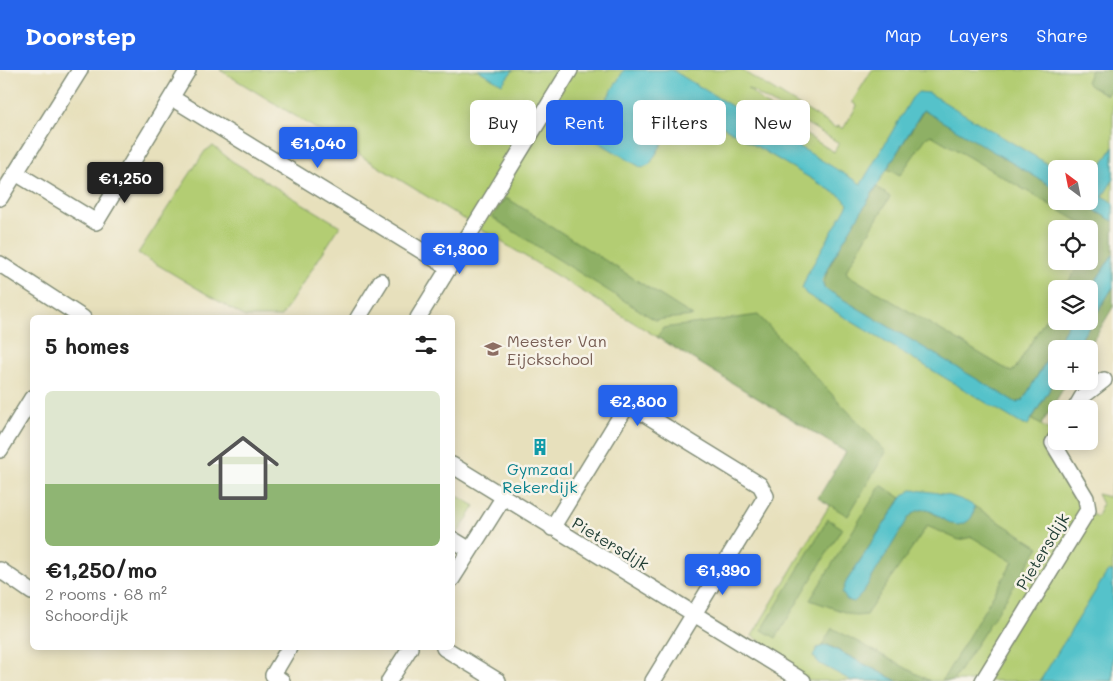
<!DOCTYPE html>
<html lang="en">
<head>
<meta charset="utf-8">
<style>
  :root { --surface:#fff; --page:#f2f2f2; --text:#222; --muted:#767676; --accent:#2563eb }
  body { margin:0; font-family:Mali,sans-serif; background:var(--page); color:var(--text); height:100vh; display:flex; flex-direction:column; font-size:19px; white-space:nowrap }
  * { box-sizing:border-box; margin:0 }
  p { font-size:16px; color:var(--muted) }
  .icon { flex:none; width:28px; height:28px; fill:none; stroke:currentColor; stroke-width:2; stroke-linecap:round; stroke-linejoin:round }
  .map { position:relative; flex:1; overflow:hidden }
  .sheet { position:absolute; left:30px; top:245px; width:425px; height:335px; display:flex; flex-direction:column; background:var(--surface); border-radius:8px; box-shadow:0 2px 12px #0003 }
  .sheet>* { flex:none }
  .guide { position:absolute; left:470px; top:30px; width:475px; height:45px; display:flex; gap:10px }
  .needle { width:32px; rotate:328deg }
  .buttons { position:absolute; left:1048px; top:90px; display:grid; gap:10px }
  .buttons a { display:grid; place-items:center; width:50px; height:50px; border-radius:8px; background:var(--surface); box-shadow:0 2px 12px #0003; font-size:25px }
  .price { position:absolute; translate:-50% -42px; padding:0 11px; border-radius:5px; background:var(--accent); color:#fff; font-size:16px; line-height:32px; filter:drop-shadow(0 1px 2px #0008) }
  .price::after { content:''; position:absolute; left:50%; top:30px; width:15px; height:11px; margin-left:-8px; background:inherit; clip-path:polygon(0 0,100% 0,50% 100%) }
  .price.selected { background:#222; color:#fff }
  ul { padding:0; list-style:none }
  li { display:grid; align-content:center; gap:10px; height:265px; padding:0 15px }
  li span { display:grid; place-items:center; height:155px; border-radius:8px; color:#555 }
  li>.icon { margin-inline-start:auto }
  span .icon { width:90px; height:90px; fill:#fffc; stroke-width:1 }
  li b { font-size:21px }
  h2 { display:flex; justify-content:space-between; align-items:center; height:60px; padding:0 15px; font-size:21px }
  .pill { padding:0 18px; border-radius:8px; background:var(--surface); box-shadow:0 2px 12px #0003; font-size:18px; line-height:45px }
  .pill.selected { background:var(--accent); color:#fff }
  header { display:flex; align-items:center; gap:30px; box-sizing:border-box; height:70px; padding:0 25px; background:var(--accent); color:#fff }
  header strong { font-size:24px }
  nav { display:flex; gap:28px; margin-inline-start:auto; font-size:18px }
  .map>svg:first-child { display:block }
  .green { fill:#b3cd73; stroke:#698554; fill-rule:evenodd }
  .forest { fill:#8eb065; stroke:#56764c }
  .water { fill:#55c2ca; stroke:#3a807f }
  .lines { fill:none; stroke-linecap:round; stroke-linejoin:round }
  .minor-casing { stroke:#838e78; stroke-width:18 }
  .minor { stroke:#fff; stroke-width:15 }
  .labels { text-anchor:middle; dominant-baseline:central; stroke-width:5; stroke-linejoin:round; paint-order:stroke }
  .education-label { font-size:16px; fill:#785e54; stroke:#f7f3e8; text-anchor:start }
  .culture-label { font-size:16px; fill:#0d838f; stroke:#f7f3e8 }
  .street-label { font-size:16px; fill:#1f3d34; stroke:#f7f3e8 }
</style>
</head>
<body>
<header>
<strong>Doorstep</strong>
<nav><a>Map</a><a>Layers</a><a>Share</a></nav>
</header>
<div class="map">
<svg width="1113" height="611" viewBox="0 0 1113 611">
  <rect width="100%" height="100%" fill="#f7f3e8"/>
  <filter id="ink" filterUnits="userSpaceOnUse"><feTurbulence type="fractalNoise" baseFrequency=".02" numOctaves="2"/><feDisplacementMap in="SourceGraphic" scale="10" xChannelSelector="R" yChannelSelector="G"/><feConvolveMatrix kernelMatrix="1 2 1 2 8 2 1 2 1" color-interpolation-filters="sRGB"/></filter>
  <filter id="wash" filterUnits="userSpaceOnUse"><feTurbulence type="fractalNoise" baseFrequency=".0096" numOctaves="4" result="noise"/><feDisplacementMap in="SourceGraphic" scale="20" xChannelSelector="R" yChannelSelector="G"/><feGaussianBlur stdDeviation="1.12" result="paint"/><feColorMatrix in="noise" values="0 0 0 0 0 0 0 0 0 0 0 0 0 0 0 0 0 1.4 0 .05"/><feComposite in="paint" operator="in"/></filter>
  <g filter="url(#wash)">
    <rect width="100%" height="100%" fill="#e7e0bc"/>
    <path class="green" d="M220 0H741L836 58 838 56 843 59 857 36 852 32 872 0H1113V210L1089 247V219H1056V251H1086L1056 279 1027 354 1032 349 1052 362 1051 383 1046 386 1049 390 1053 387 1078 431 1077 435 1097 447 1102 434 1097 424 1109 427 1113 409V611H809L784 596 788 588 752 566 857 389ZM747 18 839 73 834 82 788 54ZM1056 99H1089V131H1056ZM1056 159H1089V191H1056Z
      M213 76 232 91 340 156 281 247H245L138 183 205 81Z
      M452 423 475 436 458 463 453 460Z"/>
    <path class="forest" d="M1091 0H1113V15L1107 25 1090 16 1086 12Z
      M924 40 1056 119V131H1078L1113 151V184L1089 221V219H1064L1081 191H1089V179L1097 166 1088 157 931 65 926 68 900 105 887 99Z
      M877 117 890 127 846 201 848 205 1011 302 1015 299 1056 232V251H1070L1023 330 1016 333 824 218C820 202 866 134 877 117Z
      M505 128 510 130 693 246 655 250 513 161 492 147Z
      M1113 217V237L1088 279H1075Z
      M758 245 886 382 848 446 818 428 846 382 657 267 663 258Z
      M1056 309V311H1068L1041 355 1032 349Z
      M881 415 901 428 846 512 916 440 924 438 953 454 974 440V436L1039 477 953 611H942L1013 492 972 467 959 470 927 456 866 545 856 546 810 530Z
      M828 449 842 458 776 568 762 560Z
      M832 558 930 611H897L828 575 821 577Z"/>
    <path class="water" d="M478 0H513L502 14Z
      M624 0H672L861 114 912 28 918 22 929 23 1056 99V119L923 40 830 193 822 211 824 218 1017 333 1023 330 1070 251H1089V221L1113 184V217L1075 279H1056V309L1028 355H1023L806 224 802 218 808 203 848 134 842 127 688 36 681 42 650 94 642 98 588 66 589 58Z
      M1113 77V110L1103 126 1113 133V151L1078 131H1089V112L1094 108Z
      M911 420C931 421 957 425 974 436 975 448 967 454 957 455 937 451 928 428 909 447L862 524 854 532 847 530 842 523 846 512 902 427Z
      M1110 501H1113V611H1040L1106 504Z
      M827 575 897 611H852L820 594 813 586 817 578Z"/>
  </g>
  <g filter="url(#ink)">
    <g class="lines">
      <g class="minor-casing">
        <path id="minor" d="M172 28 448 197
          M16 103 96 152 188 0
          M0 128 80 0
          M0 194 83 248
          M358 248 381 211
          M418 248 570 0
          M1075 339 1082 327 1104 310
          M0 380 32 328
          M452 395 803 611
          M552 458 623 342 628 337 635 338 760 415 766 426 653 611
          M452 469 470 480
          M0 500 32 522
          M452 509 503 428
          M444 578 498 611
          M282 611 273 605 289 578
          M389 611 410 578
          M983 611 1088 440 1086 428 1053 373 1056 368"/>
      </g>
      <use href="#minor" class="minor"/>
    </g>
  </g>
  <defs>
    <g id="school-bare" transform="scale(1.35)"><path d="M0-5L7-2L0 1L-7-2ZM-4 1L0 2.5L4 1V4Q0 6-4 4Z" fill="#8d6e63" stroke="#f7f3e8" stroke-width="2.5" paint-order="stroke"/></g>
    <g id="building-bare" transform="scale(1.35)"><path d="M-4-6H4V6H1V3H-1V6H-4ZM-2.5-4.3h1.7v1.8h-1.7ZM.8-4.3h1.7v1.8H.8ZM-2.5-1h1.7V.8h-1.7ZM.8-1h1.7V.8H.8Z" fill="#0f9aa8" stroke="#f7f3e8" stroke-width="2.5" paint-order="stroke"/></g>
  </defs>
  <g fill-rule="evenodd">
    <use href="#school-bare" x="493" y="279"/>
    <use href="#building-bare" x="540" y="377"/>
  </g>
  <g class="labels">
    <g class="education-label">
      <text x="507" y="270">Meester Van<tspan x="507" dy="18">Eijckschool</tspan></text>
    </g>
    <g class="culture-label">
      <text x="540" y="398">Gymzaal<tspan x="540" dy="18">Rekerdijk</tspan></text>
    </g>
    <g class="street-label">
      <text transform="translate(611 473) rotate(31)">Pietersdijk</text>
      <text transform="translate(1042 481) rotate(-59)">Pietersdijk</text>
    </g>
  </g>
</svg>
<div class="buttons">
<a><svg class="needle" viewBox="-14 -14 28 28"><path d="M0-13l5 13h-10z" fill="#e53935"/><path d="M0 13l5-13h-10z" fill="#767676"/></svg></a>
<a><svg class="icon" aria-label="locate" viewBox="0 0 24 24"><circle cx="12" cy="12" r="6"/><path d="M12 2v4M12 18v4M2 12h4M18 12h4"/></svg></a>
<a><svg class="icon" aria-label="layers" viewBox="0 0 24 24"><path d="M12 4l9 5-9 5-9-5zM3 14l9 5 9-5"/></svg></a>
<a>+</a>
<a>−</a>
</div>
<b class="price" style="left:318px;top:99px">€1,040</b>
<b class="price selected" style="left:125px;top:134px">€1,250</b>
<b class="price" style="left:460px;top:205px">€1,300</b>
<b class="price" style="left:638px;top:357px">€2,800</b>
<b class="price" style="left:723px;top:526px">€1,390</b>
<div class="guide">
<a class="pill">Buy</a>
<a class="pill selected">Rent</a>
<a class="pill">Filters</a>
<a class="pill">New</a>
</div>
<section class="sheet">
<h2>5 homes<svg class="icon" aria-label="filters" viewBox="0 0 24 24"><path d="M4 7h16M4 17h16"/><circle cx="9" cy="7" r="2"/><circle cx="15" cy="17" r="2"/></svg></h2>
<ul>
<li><span style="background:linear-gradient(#dfe7d0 60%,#8fb573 0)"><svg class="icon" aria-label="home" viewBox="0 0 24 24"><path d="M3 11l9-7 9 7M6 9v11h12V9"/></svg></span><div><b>€1,250/mo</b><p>2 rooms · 68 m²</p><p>Schoordijk</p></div></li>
</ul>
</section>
</div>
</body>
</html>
